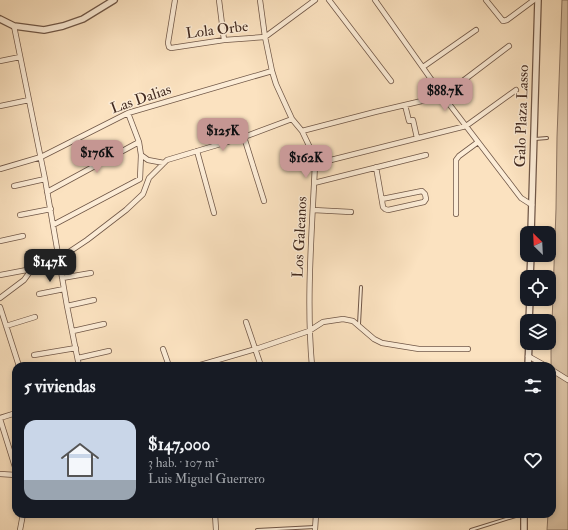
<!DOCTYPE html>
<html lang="es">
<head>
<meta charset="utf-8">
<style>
  :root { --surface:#171b24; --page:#242831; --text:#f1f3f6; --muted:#9ea1a6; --accent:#c59692 }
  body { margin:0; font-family:"IM FELL Double Pica",serif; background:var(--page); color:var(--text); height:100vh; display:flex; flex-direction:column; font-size:15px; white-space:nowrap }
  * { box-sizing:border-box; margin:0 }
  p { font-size:13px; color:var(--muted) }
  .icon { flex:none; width:22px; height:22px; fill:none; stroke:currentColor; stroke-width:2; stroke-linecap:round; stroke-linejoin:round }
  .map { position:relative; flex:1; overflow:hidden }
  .details { position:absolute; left:12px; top:362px; width:544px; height:156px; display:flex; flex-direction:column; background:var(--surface); border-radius:12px; box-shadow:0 2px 6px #0003 }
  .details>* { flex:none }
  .needle { width:26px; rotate:336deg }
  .tools { position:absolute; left:520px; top:226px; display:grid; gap:8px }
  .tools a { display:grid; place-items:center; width:36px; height:36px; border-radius:8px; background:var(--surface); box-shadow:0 2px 6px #0003; font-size:20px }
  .price { position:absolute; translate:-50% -34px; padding:0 9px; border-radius:8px; background:var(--accent); color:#111; font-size:13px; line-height:26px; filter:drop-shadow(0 1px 2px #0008) }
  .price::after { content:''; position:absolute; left:50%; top:24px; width:12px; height:9px; margin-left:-6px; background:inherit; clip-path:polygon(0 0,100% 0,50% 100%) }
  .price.current { background:#222; color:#fff }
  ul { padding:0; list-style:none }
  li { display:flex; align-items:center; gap:12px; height:100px; padding:0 12px }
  li span { display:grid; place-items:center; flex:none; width:112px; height:80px; border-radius:12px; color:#555 }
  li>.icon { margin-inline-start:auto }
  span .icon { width:48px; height:48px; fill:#fffc; stroke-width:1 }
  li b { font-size:17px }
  h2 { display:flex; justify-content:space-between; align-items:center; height:48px; padding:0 12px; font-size:17px }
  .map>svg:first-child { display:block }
  .green { fill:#dbc3a5; stroke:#8e7662 }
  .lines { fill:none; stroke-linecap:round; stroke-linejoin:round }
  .service-casing { stroke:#705747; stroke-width:4 }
  .minor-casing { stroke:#705747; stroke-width:6 }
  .tertiary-casing { stroke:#705747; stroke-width:8 }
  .service { stroke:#fcecd6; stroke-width:2 }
  .minor { stroke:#fcecd6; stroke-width:4.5 }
  .tertiary { stroke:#fcecd6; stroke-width:5.5 }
  .labels { text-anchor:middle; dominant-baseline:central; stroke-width:3; stroke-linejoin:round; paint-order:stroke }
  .street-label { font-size:15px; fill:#41291f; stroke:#fcecd6 }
</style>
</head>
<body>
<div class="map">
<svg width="568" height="530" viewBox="0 0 568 530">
  <rect width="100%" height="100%" fill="#fbe2c0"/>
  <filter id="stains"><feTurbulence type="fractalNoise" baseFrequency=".005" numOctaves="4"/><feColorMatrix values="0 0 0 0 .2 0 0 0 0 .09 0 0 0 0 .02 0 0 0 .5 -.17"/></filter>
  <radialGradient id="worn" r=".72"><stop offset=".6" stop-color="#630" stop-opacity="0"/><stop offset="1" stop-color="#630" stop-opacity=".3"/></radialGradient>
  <path class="green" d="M562 0H568V530H547L548 514H552L551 352 556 209 557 137Z"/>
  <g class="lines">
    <g class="service-casing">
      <path id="service" d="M535 139 547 138
        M359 324 361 287
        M257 530 315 527
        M471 530 522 514"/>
    </g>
    <g class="minor-casing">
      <path id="minor" d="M175 0 168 43 169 47 171 48 224 40 265 37 315 0
        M219 0 224 40
        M260 0 265 37 272 71 276 84 292 119 302 131 313 154 315 164C312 231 306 299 312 366
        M329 0 391 81
        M375 0 443 96 521 198 532 205
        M486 0 503 21 507 20 534 0
        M14 26 45 179 67 306 79 366
        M0 61 20 57
        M423 67 476 30
        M405 105 409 121 413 120 417 138
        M0 106 29 100
        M302 131 375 112 443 96 509 46
        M244 137 264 201
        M197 151 214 213
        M141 155 148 160 164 163
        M315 164 466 126 516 90
        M376 167 383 207 385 209 388 210 424 202 426 199 425 194 422 191 382 199
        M0 169 41 157 128 113 272 71
        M314 183 426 155
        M14 186 45 179
        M47 192 139 142
        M313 210 351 212
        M456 214V160L459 156 478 142
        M20 215 51 209
        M53 225 140 179 141 155 139 142 128 113
        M0 241 23 236
        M0 275 32 269
        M62 278 91 273
        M39 294 64 289
        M0 298 24 280 32 269 46 265 60 258 87 240 126 210 143 194 149 178 167 160 244 137 292 119
        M67 306 94 300
        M0 307 19 366
        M246 322 261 366
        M6 326 35 317
        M73 331 104 324
        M163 349 169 366
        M34 355 76 348
        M528 356 546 366
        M78 358 109 351
        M197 366 256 349 309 331 323 322 343 319 353 321 374 339 382 343 419 349H468
        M552 370 568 380
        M0 418 16 413
        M0 419 16 470
        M0 474 16 475
        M215 514 216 530
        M20 530 23 514
        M315 530 316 514"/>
    </g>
    <g class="tertiary-casing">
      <path id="tertiary" d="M0 19 14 26 44 30 63 26 83 19 114 0
        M531 233 538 0
        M530 277 531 255
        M529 321 530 299
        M528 366 529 343
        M524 530V514"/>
    </g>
    <use href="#service" class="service"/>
    <use href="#minor" class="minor"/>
    <use href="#tertiary" class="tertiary"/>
  </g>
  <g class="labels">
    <g class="street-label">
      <text transform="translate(217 30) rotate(-7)">Lola Orbe</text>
      <text transform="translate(141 99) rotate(-19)">Las Dalias</text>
      <text transform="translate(522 116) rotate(-88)">Galo Plaza Lasso</text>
      <text transform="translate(300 237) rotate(-87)">Los Galeanos</text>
    </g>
  </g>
  <rect width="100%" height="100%" filter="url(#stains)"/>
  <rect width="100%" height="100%" fill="url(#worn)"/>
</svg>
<div class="tools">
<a><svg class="needle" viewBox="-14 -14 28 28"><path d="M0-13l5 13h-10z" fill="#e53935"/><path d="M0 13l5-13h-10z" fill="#9ea1a6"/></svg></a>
<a><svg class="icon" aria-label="locate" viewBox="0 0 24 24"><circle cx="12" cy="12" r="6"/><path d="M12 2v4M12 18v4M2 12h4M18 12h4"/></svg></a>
<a><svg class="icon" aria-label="layers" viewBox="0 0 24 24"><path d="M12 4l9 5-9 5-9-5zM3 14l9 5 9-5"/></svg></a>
</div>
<b class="price" style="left:445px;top:112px">$88.7K</b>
<b class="price" style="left:223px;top:152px">$125K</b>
<b class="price" style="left:97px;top:174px">$176K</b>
<b class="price" style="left:306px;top:179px">$162K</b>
<b class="price current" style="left:50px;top:283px">$147K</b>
<section class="details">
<h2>5 viviendas<svg class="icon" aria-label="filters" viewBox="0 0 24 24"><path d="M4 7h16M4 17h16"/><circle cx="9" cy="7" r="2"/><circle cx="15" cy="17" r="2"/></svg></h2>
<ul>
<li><span style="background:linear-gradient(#c9d6e8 75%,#9aa5b1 0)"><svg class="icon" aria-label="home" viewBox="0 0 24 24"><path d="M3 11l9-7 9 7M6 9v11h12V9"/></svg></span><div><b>$147,000</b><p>3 hab. · 107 m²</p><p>Luis Miguel Guerrero</p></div><svg class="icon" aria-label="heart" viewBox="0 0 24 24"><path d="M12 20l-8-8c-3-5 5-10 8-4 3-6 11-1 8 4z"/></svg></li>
</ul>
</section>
</div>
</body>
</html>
